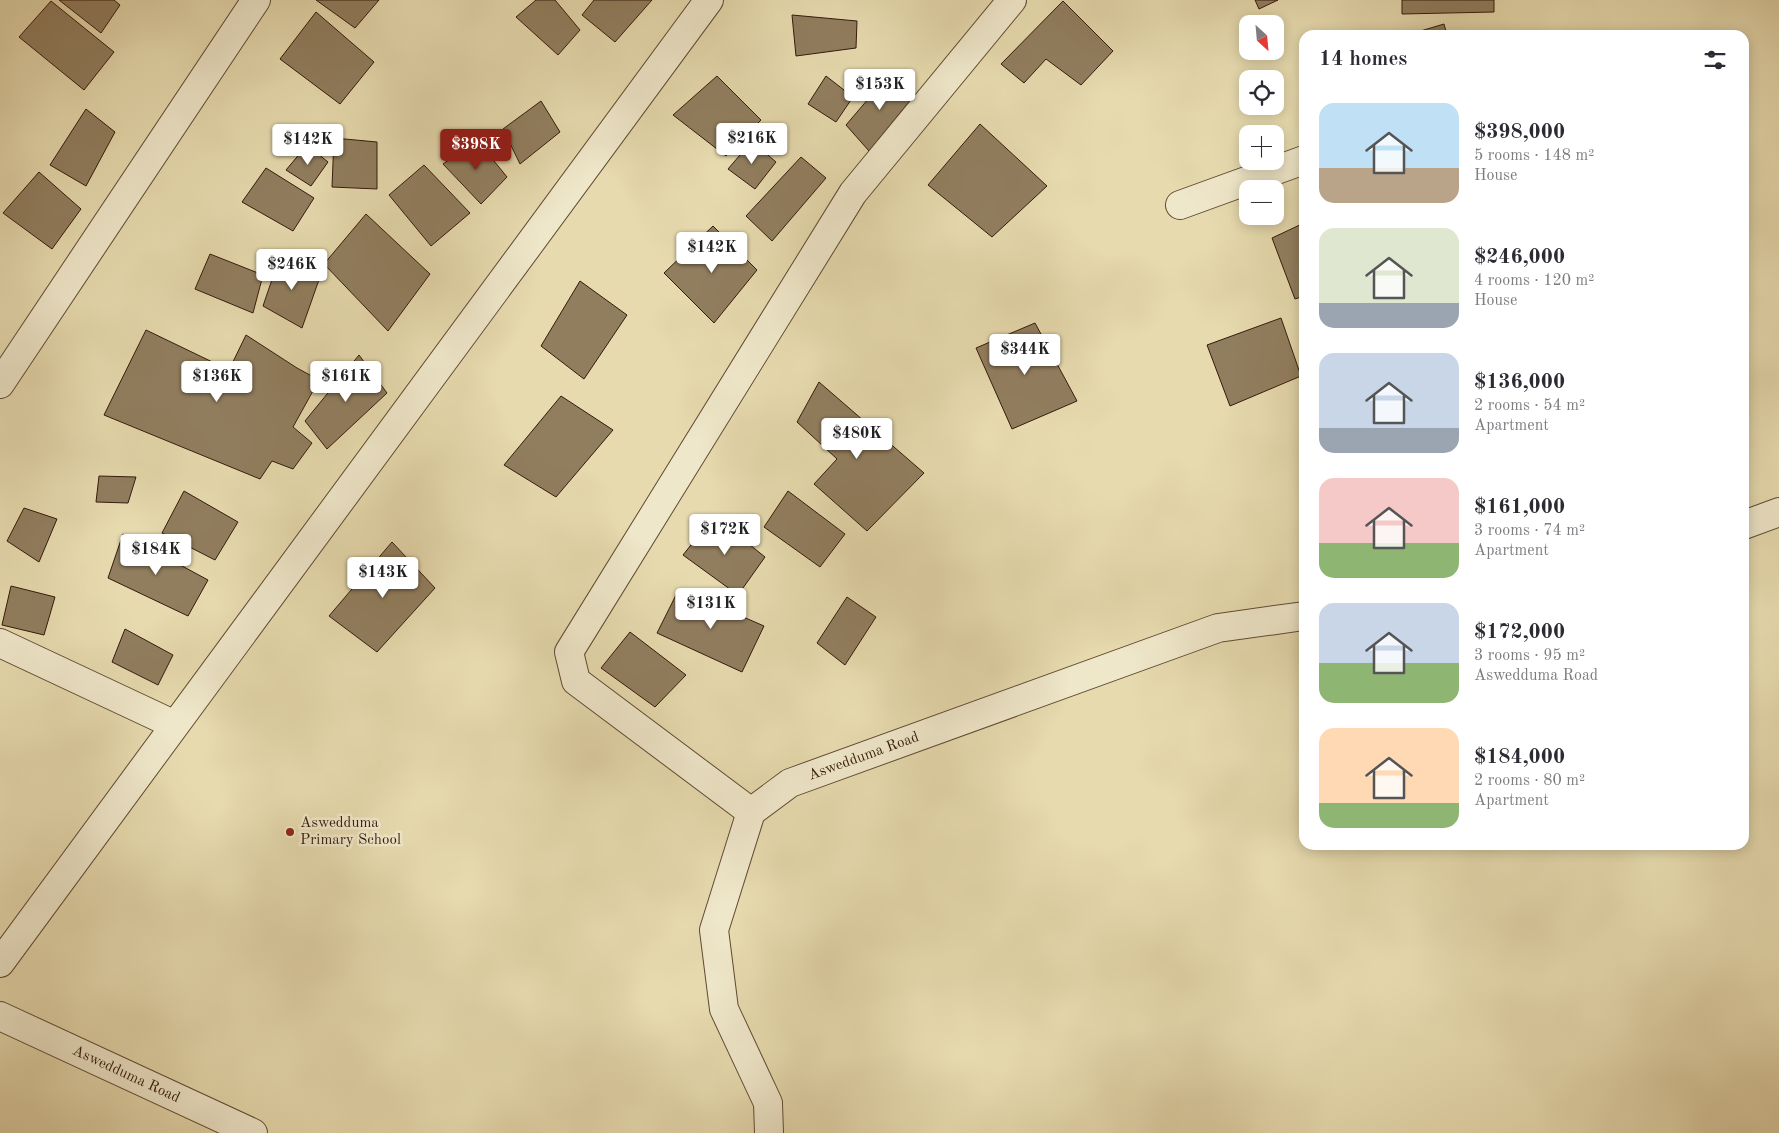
<!DOCTYPE html>
<html lang="en">
<head>
<meta charset="utf-8">
<style>
  :root { --surface:#fff; --page:#f7f7f7; --text:#2b2b33; --muted:#7c7c81; --accent:#8f2418 }
  body { margin:0; font-family:"Old Standard TT",serif; background:var(--page); color:var(--text); height:100vh; display:flex; flex-direction:column; font-size:19px; white-space:nowrap }
  * { box-sizing:border-box; margin:0 }
  p { font-size:16px; color:var(--muted) }
  .icon { flex:none; width:28px; height:28px; fill:none; stroke:currentColor; stroke-width:2; stroke-linecap:round; stroke-linejoin:round }
  .map { position:relative; flex:1; overflow:hidden }
  .sheet { position:absolute; left:1299px; top:30px; width:450px; height:820px; display:flex; flex-direction:column; background:var(--surface); border-radius:15px; box-shadow:0 2px 12px #0003 }
  .sheet>* { flex:none }
  .needle { width:32px; rotate:154deg }
  .controls { position:absolute; left:1239px; top:15px; display:grid; gap:10px }
  .controls a { display:grid; place-items:center; width:45px; height:45px; border-radius:10px; background:var(--surface); box-shadow:0 2px 12px #0003; font-size:25px }
  .price { position:absolute; translate:-50% -42px; padding:0 11px; border-radius:5px; background:#fff; color:#222; font-size:16px; line-height:32px; filter:drop-shadow(0 1px 2px #0008) }
  .price::after { content:''; position:absolute; left:50%; top:30px; width:15px; height:11px; margin-left:-8px; background:inherit; clip-path:polygon(0 0,100% 0,50% 100%) }
  .price.on { background:var(--accent); color:#fff }
  ul { padding:0; list-style:none }
  li { display:flex; align-items:center; gap:15px; height:125px; padding:0 20px }
  li span { display:grid; place-items:center; flex:none; width:140px; height:100px; border-radius:15px; color:#555 }
  li>.icon { margin-inline-start:auto }
  span .icon { width:60px; height:60px; fill:#fffc; stroke-width:1 }
  li b { font-size:21px }
  h2 { display:flex; justify-content:space-between; align-items:center; height:60px; padding:0 20px; font-size:21px }
  .map>svg:first-child { display:block }
  .building { fill:#917e5f; stroke:#341a0a }
  .lines { fill:none; stroke-linecap:round; stroke-linejoin:round }
  .minor-casing { stroke:#604a33; stroke-width:30 }
  .tertiary-casing { stroke:#604a33; stroke-width:30 }
  .minor { stroke:#efe7ca; stroke-width:28 }
  .tertiary { stroke:#efe7ca; stroke-width:28 }
  .poi-dot { fill:#8f2418; stroke:#efe7ca; stroke-width:2 }
  .labels { text-anchor:middle; dominant-baseline:central; stroke-width:5; stroke-linejoin:round; paint-order:stroke }
  .street-label { font-size:15px; fill:#341a0a; stroke:#efe7ca }
  .poi-label { font-size:15px; fill:#341a0a; stroke:#efe7ca; text-anchor:start }
</style>
</head>
<body>
<div class="map">
<svg width="1779" height="1133" viewBox="0 0 1779 1133">
  <rect width="100%" height="100%" fill="#e6daae"/>
  <filter id="stains"><feTurbulence type="fractalNoise" baseFrequency=".004" numOctaves="4"/><feColorMatrix values="0 0 0 0 .2 0 0 0 0 .09 0 0 0 0 .02 0 0 0 .5 -.17"/></filter>
  <radialGradient id="worn" r=".72"><stop offset=".6" stop-color="#630" stop-opacity="0"/><stop offset="1" stop-color="#630" stop-opacity=".3"/></radialGradient>
  <path class="building" d="M59 0H114L120 5 101 33Z
    M316 0H379L355 28Z
    M536 0H555L580 30 558 55 516 17Z
    M594 0H652L615 42 582 15Z
    M1255 0H1278L1259 9Z
    M1402 0H1494V12L1402 14Z
    M51 1 114 52 84 90 19 37Z
    M1063 1 1113 51 1081 85 1046 59 1024 83 1001 64Z
    M316 12 374 62 340 104 280 59Z
    M792 15 857 21 856 48 796 56Z
    M1444 24 1447 35H1407Z
    M892 71 913 97 869 151 846 125Z
    M717 76 761 120 726 156 673 115Z
    M826 76 853 97 836 122 808 104Z
    M541 101 560 132 520 164 503 129Z
    M86 109 115 132 86 186 50 165Z
    M980 124 1047 186 992 237 928 185Z
    M334 138 377 142V189L332 187Z
    M477 140 507 177 481 204 443 164Z
    M752 141 776 162 755 189 728 169Z
    M307 145 328 162 311 186 286 170Z
    M801 157 826 178 772 241 746 216Z
    M424 165 470 213 431 246 389 195Z
    M266 168 314 198 293 231 242 202Z
    M39 172 81 209 52 249 3 213Z
    M366 214 430 274 388 331 324 264Z
    M1304 223V296L1295 299 1272 238Z
    M713 226 757 270 714 323 664 273Z
    M210 254 263 275 253 313 195 289Z
    M280 256 321 274 302 328 263 306Z
    M580 281 627 315 584 379 541 346Z
    M1281 318 1301 376 1230 406 1207 345Z
    M1035 323 1077 401 1012 429 976 348Z
    M146 330 229 370 246 335 297 368 319 380 293 427 312 443 293 469 272 461 260 479 104 415Z
    M359 355 387 393 327 449 305 421Z
    M819 382 924 473 867 531 814 484 837 459 797 422Z
    M561 396 613 430 556 497 504 465Z
    M99 476 136 477 128 503 96 502Z
    M184 491 238 522 215 560 162 533Z
    M788 491 845 534 820 567 764 527Z
    M24 508 57 519 39 562 7 541Z
    M714 516 765 557 738 595 683 555Z
    M123 534 208 580 188 616 108 578Z
    M392 542 435 588 377 652 329 616Z
    M11 586 55 597 44 635 2 625Z
    M679 589 764 626 742 672 657 633Z
    M847 597 876 617 845 665 817 643Z
    M125 629 173 655 158 685 112 662Z
    M630 632 686 675 655 707 601 668Z"/>
  <g class="lines">
    <g class="minor-casing">
      <path id="minor" d="M1180 205 1304 160
        M0 384 256 0
        M0 643 175 725
        M751 812 576 681 569 652 853 193 1012 0
        M0 963 709 0"/>
    </g>
    <g class="tertiary-casing">
      <g id="tertiary">
        <path d="M1744 525 1779 512"/>
        <path id="s1" d="M0 1016 253 1133"/>
        <path id="s2" d="M769 1133 768 1103 724 1009 714 930 751 812 790 783 1218 628 1304 616"/>
      </g>
    </g>
    <use href="#minor" class="minor"/>
    <use href="#tertiary" class="tertiary"/>
  </g>
  <circle class="poi-dot" cx="290" cy="832" r="5"/>
  <g class="labels">
    <g class="street-label">
      <text stroke="none"><textPath href="#s2" startOffset="464">Aswedduma Road</textPath></text>
      <text stroke="none"><textPath href="#s1" startOffset="139">Aswedduma Road</textPath></text>
    </g>
    <g class="poi-label">
      <text x="300" y="823">Aswedduma<tspan x="300" dy="17">Primary School</tspan></text>
    </g>
  </g>
  <rect width="100%" height="100%" filter="url(#stains)"/>
  <rect width="100%" height="100%" fill="url(#worn)"/>
</svg>
<div class="controls">
<a><svg class="needle" viewBox="-14 -14 28 28"><path d="M0-13l5 13h-10z" fill="#e53935"/><path d="M0 13l5-13h-10z" fill="#7c7c81"/></svg></a>
<a><svg class="icon" aria-label="locate" viewBox="0 0 24 24"><circle cx="12" cy="12" r="6"/><path d="M12 2v4M12 18v4M2 12h4M18 12h4"/></svg></a>
<a>+</a>
<a>−</a>
</div>
<b class="price" style="left:880px;top:111px">$153K</b>
<b class="price" style="left:752px;top:165px">$216K</b>
<b class="price" style="left:308px;top:166px">$142K</b>
<b class="price on" style="left:476px;top:171px">$398K</b>
<b class="price" style="left:712px;top:274px">$142K</b>
<b class="price" style="left:292px;top:291px">$246K</b>
<b class="price" style="left:1025px;top:376px">$344K</b>
<b class="price" style="left:217px;top:403px">$136K</b>
<b class="price" style="left:346px;top:403px">$161K</b>
<b class="price" style="left:857px;top:460px">$480K</b>
<b class="price" style="left:725px;top:556px">$172K</b>
<b class="price" style="left:156px;top:576px">$184K</b>
<b class="price" style="left:383px;top:599px">$143K</b>
<b class="price" style="left:711px;top:630px">$131K</b>
<section class="sheet">
<h2>14 homes<svg class="icon" aria-label="filters" viewBox="0 0 24 24"><path d="M4 7h16M4 17h16"/><circle cx="9" cy="7" r="2"/><circle cx="15" cy="17" r="2"/></svg></h2>
<ul>
<li><span style="background:linear-gradient(#bfe0f5 65%,#b9a48a 0)"><svg class="icon" aria-label="home" viewBox="0 0 24 24"><path d="M3 11l9-7 9 7M6 9v11h12V9"/></svg></span><div><b>$398,000</b><p>5 rooms · 148 m²</p><p>House</p></div></li>
<li><span style="background:linear-gradient(#dfe7d0 75%,#9aa5b1 0)"><svg class="icon" aria-label="home" viewBox="0 0 24 24"><path d="M3 11l9-7 9 7M6 9v11h12V9"/></svg></span><div><b>$246,000</b><p>4 rooms · 120 m²</p><p>House</p></div></li>
<li><span style="background:linear-gradient(#c9d6e8 75%,#9aa5b1 0)"><svg class="icon" aria-label="home" viewBox="0 0 24 24"><path d="M3 11l9-7 9 7M6 9v11h12V9"/></svg></span><div><b>$136,000</b><p>2 rooms · 54 m²</p><p>Apartment</p></div></li>
<li><span style="background:linear-gradient(#f6c9c9 65%,#8fb573 0)"><svg class="icon" aria-label="home" viewBox="0 0 24 24"><path d="M3 11l9-7 9 7M6 9v11h12V9"/></svg></span><div><b>$161,000</b><p>3 rooms · 74 m²</p><p>Apartment</p></div></li>
<li><span style="background:linear-gradient(#c9d6e8 60%,#8fb573 0)"><svg class="icon" aria-label="home" viewBox="0 0 24 24"><path d="M3 11l9-7 9 7M6 9v11h12V9"/></svg></span><div><b>$172,000</b><p>3 rooms · 95 m²</p><p>Aswedduma Road</p></div></li>
<li><span style="background:linear-gradient(#ffd9b3 75%,#8fb573 0)"><svg class="icon" aria-label="home" viewBox="0 0 24 24"><path d="M3 11l9-7 9 7M6 9v11h12V9"/></svg></span><div><b>$184,000</b><p>2 rooms · 80 m²</p><p>Apartment</p></div></li>
</ul>
</section>
</div>
</body>
</html>
